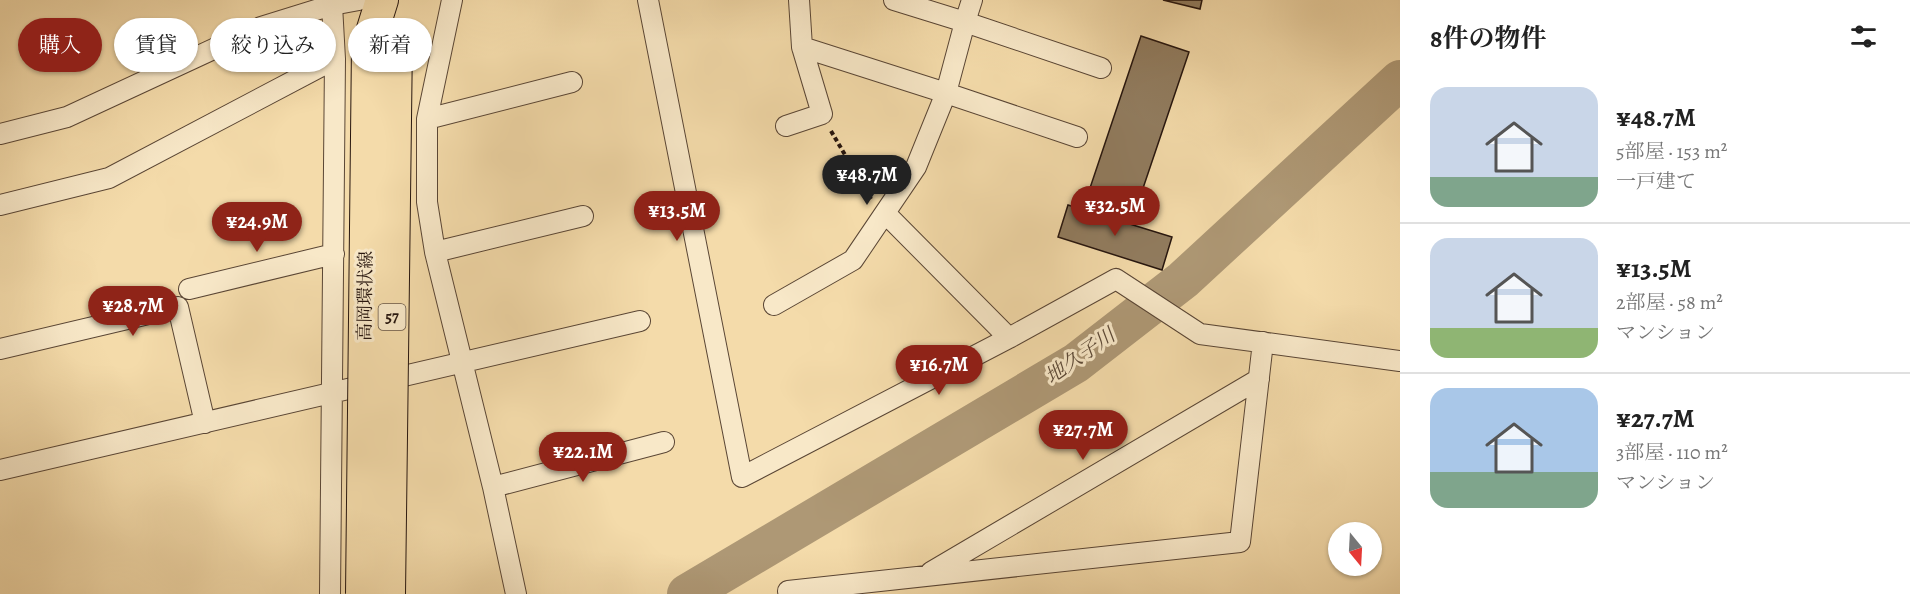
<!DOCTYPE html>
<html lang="ja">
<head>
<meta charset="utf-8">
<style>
  :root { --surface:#fff; --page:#f2f2f2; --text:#222; --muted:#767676; --line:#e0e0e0; --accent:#8f2418 }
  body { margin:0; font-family:Alegreya,"Noto Serif JP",serif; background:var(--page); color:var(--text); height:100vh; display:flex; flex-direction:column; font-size:22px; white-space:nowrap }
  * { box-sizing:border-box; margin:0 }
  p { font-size:20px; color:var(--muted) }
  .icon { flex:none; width:33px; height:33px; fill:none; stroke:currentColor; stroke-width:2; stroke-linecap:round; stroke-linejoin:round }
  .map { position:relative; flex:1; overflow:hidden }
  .side { display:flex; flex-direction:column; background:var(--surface); width:510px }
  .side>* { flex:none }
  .hud { position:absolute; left:18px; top:18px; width:570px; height:54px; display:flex; gap:12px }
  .needle { width:39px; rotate:162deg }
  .fabs { position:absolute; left:1328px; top:522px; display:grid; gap:12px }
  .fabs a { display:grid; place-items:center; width:54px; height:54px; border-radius:50%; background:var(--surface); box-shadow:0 2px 4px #0004; font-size:30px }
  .price { position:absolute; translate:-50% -51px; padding:0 14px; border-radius:21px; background:var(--accent); color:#fff; font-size:20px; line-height:39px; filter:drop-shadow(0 2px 3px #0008) }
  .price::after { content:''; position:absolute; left:50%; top:36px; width:18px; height:14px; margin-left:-9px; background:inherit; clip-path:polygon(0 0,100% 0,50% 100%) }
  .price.active { background:#222; color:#fff }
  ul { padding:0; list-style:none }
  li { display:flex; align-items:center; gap:18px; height:150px; padding:0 30px }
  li+li { border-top:2px solid var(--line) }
  li span { display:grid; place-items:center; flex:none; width:168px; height:120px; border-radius:18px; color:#555 }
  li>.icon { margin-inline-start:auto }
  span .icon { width:72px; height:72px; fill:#fffc; stroke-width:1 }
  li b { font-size:26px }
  h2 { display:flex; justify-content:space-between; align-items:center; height:72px; padding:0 30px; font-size:26px }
  .pill { padding:0 21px; border-radius:27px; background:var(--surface); box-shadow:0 2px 4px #0004; font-size:21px; line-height:54px }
  .pill.active { background:var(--accent); color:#fff }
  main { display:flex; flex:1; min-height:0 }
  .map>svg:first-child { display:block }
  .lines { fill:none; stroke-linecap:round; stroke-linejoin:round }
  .river { stroke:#ae9875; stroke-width:40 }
  .building { fill:#917c5f; stroke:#26150e; stroke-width:1.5 }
  .minor-casing { stroke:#5a4635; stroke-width:22 }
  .primary-casing { stroke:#26150e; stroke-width:34 }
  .path { stroke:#26150e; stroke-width:4; stroke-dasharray:4.5 3; stroke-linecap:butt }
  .minor { stroke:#f8e8c8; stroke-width:20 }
  .primary { stroke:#f4dbaa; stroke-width:32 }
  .primary-bridge-casing { stroke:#26150e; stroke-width:34; stroke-linecap:butt }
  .primary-bridge { stroke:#f4dbaa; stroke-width:32 }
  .labels { text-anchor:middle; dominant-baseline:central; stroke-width:6; stroke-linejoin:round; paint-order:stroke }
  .shield { fill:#f8e8c8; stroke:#655446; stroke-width:1.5 }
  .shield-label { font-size:16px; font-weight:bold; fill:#26150e }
  .street-label { font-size:18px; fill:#26150e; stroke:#f8e8c8 }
  .water-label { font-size:20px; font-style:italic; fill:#5c4937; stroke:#f8e8c8 }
</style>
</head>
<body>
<main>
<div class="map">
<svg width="1400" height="594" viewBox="0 0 1400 594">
  <rect width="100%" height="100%" fill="#f4dbaa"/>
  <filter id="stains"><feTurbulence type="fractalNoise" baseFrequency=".00333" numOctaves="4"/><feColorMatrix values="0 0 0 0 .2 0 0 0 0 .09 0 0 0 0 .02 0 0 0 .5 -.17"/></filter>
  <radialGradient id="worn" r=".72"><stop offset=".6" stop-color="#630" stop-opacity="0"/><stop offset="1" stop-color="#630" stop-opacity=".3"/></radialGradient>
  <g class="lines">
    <path class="river" d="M687 594 1076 363 1183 280 1400 80"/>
  </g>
  <path class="building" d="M1163 0H1202L1200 9Z
    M1141 36 1189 52 1138 203 1090 188Z
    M1068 205 1172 237 1162 270 1058 237Z"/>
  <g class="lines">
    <g class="minor-casing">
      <path id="minor" d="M452 0 427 119V202L435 252 493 487 516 594
        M648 0 742 477 1009 338 1116 279 1200 334 1400 361
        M894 0 965 22 972 0
        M427 119 572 82
        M786 126 822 114 802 47
        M0 134 67 117 261 27 332 5 359 0
        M1077 137 946 93 965 22 1101 68
        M0 205 109 178 335 59 332 5
        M885 213 1009 338
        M435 252 583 216
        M189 289 334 254
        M774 305 853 260 916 167 946 93 802 47 799 0
        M0 349 178 307 205 423
        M0 470 640 321
        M493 487 664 442
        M931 572 1259 379
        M788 591 1240 542 1263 342
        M330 594 335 59"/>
    </g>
    <g class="primary-casing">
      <path id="primary" d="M368 45 382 0"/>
    </g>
    <path class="path" d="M831 131 871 199"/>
    <use href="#minor" class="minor"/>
    <use href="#primary" class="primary"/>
    <g class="primary-bridge-casing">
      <path id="primary-bridge" d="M362 594 368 45
        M389 594 396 40"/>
    </g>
    <use href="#primary-bridge" class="primary-bridge"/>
  </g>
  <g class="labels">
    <rect class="shield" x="378.5" y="304" width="27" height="26" rx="4.5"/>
    <g class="shield-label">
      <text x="392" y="317">57</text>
    </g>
    <g class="street-label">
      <text transform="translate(365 296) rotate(-89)">高岡環状線</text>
    </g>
    <g class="water-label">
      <text transform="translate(1080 356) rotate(-35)">地久子川</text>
    </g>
  </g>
  <rect width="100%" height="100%" filter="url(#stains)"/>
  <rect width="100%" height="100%" fill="url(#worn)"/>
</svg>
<div class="fabs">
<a><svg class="needle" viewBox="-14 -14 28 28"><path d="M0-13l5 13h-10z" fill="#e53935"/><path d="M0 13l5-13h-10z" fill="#767676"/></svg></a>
</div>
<b class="price active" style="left:867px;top:206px">¥48.7M</b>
<b class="price" style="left:1115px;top:237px">¥32.5M</b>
<b class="price" style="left:677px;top:242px">¥13.5M</b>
<b class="price" style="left:257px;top:253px">¥24.9M</b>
<b class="price" style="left:133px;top:337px">¥28.7M</b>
<b class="price" style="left:939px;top:396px">¥16.7M</b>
<b class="price" style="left:1083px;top:461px">¥27.7M</b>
<b class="price" style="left:583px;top:483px">¥22.1M</b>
<div class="hud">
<a class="pill active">購入</a>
<a class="pill">賃貸</a>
<a class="pill">絞り込み</a>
<a class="pill">新着</a>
</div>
</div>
<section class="side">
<h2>8件の物件<svg class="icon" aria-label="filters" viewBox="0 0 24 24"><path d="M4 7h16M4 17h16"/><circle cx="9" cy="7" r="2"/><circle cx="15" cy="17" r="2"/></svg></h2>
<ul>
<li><span style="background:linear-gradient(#c9d6e8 75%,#7fa58c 0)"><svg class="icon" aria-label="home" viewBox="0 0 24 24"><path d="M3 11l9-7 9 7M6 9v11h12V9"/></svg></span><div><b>¥48.7M</b><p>5部屋 · 153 m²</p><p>一戸建て</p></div></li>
<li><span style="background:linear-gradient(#c9d6e8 75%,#8fb573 0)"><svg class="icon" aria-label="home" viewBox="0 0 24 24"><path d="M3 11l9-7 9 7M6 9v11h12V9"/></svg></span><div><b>¥13.5M</b><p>2部屋 · 58 m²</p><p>マンション</p></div></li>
<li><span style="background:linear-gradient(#a9c7e8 70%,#7fa58c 0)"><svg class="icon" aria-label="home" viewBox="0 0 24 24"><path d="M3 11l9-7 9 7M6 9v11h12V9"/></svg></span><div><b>¥27.7M</b><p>3部屋 · 110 m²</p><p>マンション</p></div></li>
</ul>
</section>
</main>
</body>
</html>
